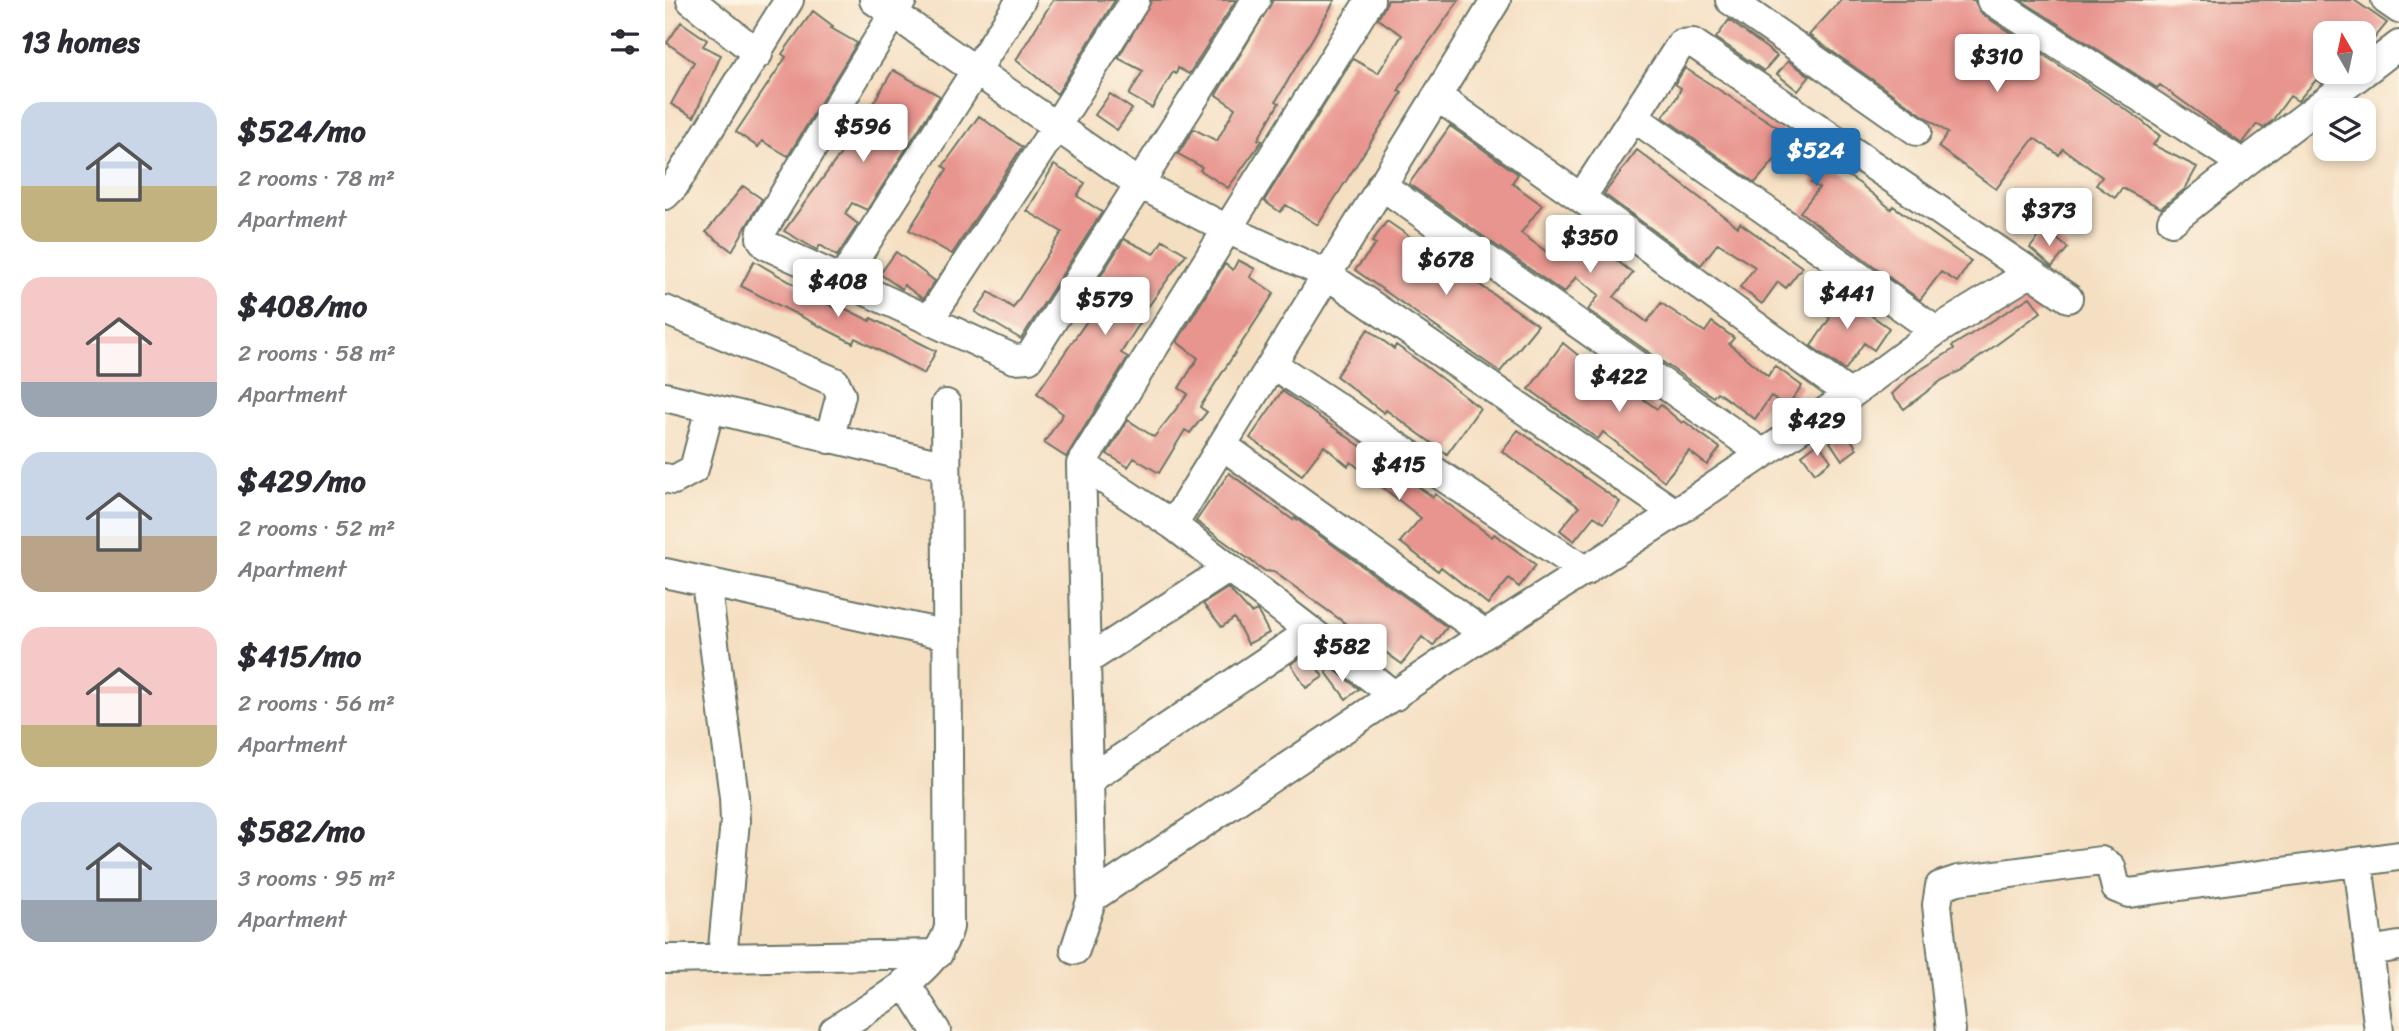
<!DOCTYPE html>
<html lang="en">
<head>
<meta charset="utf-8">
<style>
  :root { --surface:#fff; --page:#f2f2f3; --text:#2b2b33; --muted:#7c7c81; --accent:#1f6fb2 }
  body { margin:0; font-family:Sriracha,sans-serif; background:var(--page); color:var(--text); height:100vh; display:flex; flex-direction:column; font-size:26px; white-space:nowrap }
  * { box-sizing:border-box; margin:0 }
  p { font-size:23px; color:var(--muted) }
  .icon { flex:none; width:38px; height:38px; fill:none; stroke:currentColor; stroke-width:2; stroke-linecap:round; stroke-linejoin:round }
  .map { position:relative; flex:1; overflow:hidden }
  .panel { display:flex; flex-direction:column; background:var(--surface); width:665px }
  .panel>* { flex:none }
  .needle { width:46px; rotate:351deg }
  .buttons { position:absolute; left:1648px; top:21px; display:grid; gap:14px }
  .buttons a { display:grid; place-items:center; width:63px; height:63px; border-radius:14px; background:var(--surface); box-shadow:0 4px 10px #0003; font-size:35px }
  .price { position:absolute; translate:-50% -60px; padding:0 16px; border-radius:7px; background:#fff; color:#222; font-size:23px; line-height:46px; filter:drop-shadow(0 2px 4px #0008) }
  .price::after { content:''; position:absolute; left:50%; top:42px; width:21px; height:16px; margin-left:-10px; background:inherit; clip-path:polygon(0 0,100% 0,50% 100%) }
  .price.selected { background:var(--accent); color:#fff }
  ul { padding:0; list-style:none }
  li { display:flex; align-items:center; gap:21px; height:175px; padding:0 21px }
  li span { display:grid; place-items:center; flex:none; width:196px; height:140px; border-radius:21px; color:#555 }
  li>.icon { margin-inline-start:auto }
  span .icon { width:84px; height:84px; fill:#fffc; stroke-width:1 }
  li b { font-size:30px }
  h2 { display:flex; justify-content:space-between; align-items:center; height:84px; padding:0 21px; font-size:30px }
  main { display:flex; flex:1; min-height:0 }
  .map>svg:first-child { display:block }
  .building { fill:#e8958f }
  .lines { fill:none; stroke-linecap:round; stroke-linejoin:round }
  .minor-casing { stroke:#6a7666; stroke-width:32 }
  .minor { stroke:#fff; stroke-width:28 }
</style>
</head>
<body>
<main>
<section class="panel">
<h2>13 homes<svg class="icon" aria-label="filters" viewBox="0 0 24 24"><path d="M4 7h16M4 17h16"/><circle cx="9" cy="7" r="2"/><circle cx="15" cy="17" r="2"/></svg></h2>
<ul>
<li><span style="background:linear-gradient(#c9d6e8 60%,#c2b280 0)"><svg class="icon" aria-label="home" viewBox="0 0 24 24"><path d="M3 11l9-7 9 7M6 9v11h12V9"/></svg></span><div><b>$524/mo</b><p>2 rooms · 78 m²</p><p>Apartment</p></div></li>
<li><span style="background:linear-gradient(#f6c9c9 75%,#9aa5b1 0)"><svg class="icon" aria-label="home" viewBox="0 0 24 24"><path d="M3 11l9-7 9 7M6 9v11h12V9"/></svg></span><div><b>$408/mo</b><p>2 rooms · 58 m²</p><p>Apartment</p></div></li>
<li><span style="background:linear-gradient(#c9d6e8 60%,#b9a48a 0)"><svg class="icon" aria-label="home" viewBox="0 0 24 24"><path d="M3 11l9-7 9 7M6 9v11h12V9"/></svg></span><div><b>$429/mo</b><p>2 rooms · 52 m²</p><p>Apartment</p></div></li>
<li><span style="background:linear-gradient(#f6c9c9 70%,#c2b280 0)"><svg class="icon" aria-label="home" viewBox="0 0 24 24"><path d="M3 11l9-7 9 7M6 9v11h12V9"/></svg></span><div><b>$415/mo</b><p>2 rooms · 56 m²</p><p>Apartment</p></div></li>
<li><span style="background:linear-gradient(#c9d6e8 70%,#9aa5b1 0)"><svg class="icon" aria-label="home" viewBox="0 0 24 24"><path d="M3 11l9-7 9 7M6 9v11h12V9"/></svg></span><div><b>$582/mo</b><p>3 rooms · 95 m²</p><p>Apartment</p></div></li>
</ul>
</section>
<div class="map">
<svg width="1734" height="1031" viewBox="0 0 1734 1031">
  <rect width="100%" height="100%" fill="#fcf5e5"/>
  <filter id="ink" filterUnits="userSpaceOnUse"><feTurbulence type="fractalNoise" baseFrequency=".0143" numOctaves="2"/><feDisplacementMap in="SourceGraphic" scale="14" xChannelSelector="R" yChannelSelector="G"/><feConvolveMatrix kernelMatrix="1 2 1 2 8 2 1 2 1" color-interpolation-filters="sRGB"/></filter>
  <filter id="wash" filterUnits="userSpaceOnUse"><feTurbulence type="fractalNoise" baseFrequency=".00686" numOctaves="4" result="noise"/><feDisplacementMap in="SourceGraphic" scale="28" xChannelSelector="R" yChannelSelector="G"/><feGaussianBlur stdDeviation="1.57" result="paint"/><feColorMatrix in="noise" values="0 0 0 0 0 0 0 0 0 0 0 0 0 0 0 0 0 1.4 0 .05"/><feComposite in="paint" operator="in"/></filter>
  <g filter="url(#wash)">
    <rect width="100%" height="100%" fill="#f5dfc2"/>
    <g id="blocks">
      <path class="building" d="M388 0H450L392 94 351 60Z
        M487 0H571L524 74 513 68 511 74 508 72 487 108 464 95 478 71 453 58Z
        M608 0H670L611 101 614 103 593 139 597 141 563 188 535 170 537 167 513 154 529 129 552 141 570 108 551 95Z
        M723 0H794L751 61 733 91 737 93 653 225 621 205 615 212 599 201 688 59 713 73 737 35 713 19Z
        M1176 0H1309L1317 14 1472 117 1495 136 1488 145 1532 167 1520 189 1496 208 1457 188 1450 198 1431 185 1437 177 1398 149 1394 155 1369 138 1331 189 1273 147 1283 133 1144 35Z
        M1356 0H1689L1722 23 1699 51V33H1661V80L1657 83 1651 80 1633 101 1625 96 1607 121 1598 128 1592 124 1577 144 1495 85 1492 88Z
        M148 11 168 26 166 28 192 43 123 156 97 141 93 147 71 132 121 57 117 54Z
        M1064 20 1112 56 1099 71 1051 38Z
        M16 22 42 40 38 46 56 55 29 117 6 104 29 62 2 43Z
        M1123 61 1145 76 1133 91 1112 74Z
        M1020 68 1120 132 1118 135 1194 183 1226 209 1228 206 1306 261 1292 282 1276 272 1255 300 1135 212 1154 188 1146 183 1149 179 1112 157 1090 183 998 117 1012 97 1016 88 1010 84Z
        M228 70 275 96 202 210 187 203 180 214 193 224 172 256 155 245 152 250 119 231 185 141 179 138 192 116 198 120Z
        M445 94 467 109 452 130 430 115Z
        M314 116 357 147 287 254 244 230 282 169 278 166Z
        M785 126 853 174 847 183 877 205 856 233 887 256 910 229 968 273 949 297 982 322 996 303 1040 332 1047 322 1069 338 1064 344 1103 376 1110 366 1137 386 1121 407 1106 396 1090 419 1052 392 1048 397 923 310 934 295 911 277 899 293 744 184Z
        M972 150 1073 227 1075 223 1137 267 1121 288 1113 282 1097 304 1075 287 1090 267 1053 243 1036 265 939 194Z
        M389 165 420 183 412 196 437 212 356 339 310 312 324 292 348 308 397 232 362 211Z
        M78 186 97 199 67 251 41 232Z
        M722 221 873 325 835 372 690 270 711 244 707 242Z
        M1380 229 1403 248 1387 267 1365 248Z
        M459 239 489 254 498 240 521 254 478 314 480 315 456 353 463 357 401 457 379 443 398 414 372 393 435 302 424 295Z
        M231 252 270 281 258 299 239 285 237 289 215 274Z
        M573 260 590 269 585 277 609 293 535 407 542 412 525 433 520 430 494 473 469 458 463 467 442 454 463 420 489 437 523 394 514 388 533 358 512 342 560 264 568 270Z
        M89 261 177 312 179 308 205 321 206 318 271 351 259 374 190 338 188 343 76 286Z
        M1170 290 1224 328 1209 350 1199 343 1180 370 1146 346 1165 318 1155 312Z
        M1365 297 1376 312 1297 370 1277 380 1239 409 1227 394 1247 375 1289 349 1287 346Z
        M703 329 729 349 731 345 755 362 815 408 782 454 721 410 719 413 671 376Z
        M898 343 935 373 938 370 961 391 963 388 992 409 996 405 1017 423 1019 421 1055 448 1042 465 1024 451 999 481 938 432 933 439 864 389Z
        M617 391 768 497 770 494 827 537 829 534 871 565 854 587 844 579 823 604 776 567 773 571 735 542 756 518 686 462 683 466 659 446 637 475 585 438Z
        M853 430 955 502 939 523 929 516 909 541 895 530 914 507 837 451Z
        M1181 431 1192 449 1177 460 1165 442Z
        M1153 443 1166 461 1150 473 1137 455Z
        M564 473 628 520 630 518 782 627 768 646 757 637 737 664 609 572 600 571 531 521Z
        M563 588 586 613 592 610 604 633 583 644 569 618 557 627 538 604Z
        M643 653 658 677 641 688 626 664Z
        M667 668 694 689 681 699 661 672Z"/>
    </g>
  </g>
  <g filter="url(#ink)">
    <use href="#blocks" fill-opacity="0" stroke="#6a7666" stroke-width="2"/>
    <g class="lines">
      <g class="minor-casing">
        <path id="minor" d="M26 0 93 54
          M209 0 473 183 562 229 661 274 1010 513
          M237 0 97 231 96 238 101 245 349 359 364 358 591 0
          M1065 0 1252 131
          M1326 0 1578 164 1699 72
          M1721 0 1734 9
          M1699 72 1734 45
          M773 97 916 198 1185 395
          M970 118 1271 331
          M716 185 1097 453
          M0 195 9 186 124 0
          M916 198 1016 44 1028 43 1403 298
          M1507 221 1578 164
          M176 281 356 0
          M0 310 170 382 176 395 164 439
          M264 320 392 125 470 0
          M607 364 921 571
          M0 397 281 466
          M557 445 820 634
          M416 464 508 525 730 696
          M0 478 9 480 29 469 45 408
          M508 525 831 0
          M0 573 282 635
          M41 582 69 797 70 821 57 958
          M422 660 564 568
          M424 780 646 631
          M1693 862 1714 1031
          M427 898 820 634 1010 513 1185 395 1271 331 1363 274
          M410 950 427 898 416 464 705 0
          M1705 951 1734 946
          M0 959 273 954
          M240 982 271 1031
          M169 1031C206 1005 273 973 284 927L281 404
          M1286 1031 1272 905 1275 886 1293 880 1436 861 1446 867 1451 888 1464 893 1734 856"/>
      </g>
      <use href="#minor" class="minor"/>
    </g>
  </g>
</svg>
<div class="buttons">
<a><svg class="needle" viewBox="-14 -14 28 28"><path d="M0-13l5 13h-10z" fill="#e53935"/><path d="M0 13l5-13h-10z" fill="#7c7c81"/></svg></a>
<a><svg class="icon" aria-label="layers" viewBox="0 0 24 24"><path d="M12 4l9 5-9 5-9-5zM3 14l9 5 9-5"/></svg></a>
</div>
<b class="price" style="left:1332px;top:94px">$310</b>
<b class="price" style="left:198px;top:164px">$596</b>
<b class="price selected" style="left:1151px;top:188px">$524</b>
<b class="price" style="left:1384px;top:248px">$373</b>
<b class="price" style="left:925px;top:275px">$350</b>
<b class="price" style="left:781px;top:297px">$678</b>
<b class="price" style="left:173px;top:319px">$408</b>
<b class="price" style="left:1182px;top:331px">$441</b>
<b class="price" style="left:440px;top:337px">$579</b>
<b class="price" style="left:954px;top:414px">$422</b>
<b class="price" style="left:1152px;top:458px">$429</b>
<b class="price" style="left:734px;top:502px">$415</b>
<b class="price" style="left:677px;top:684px">$582</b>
</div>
</main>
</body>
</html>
